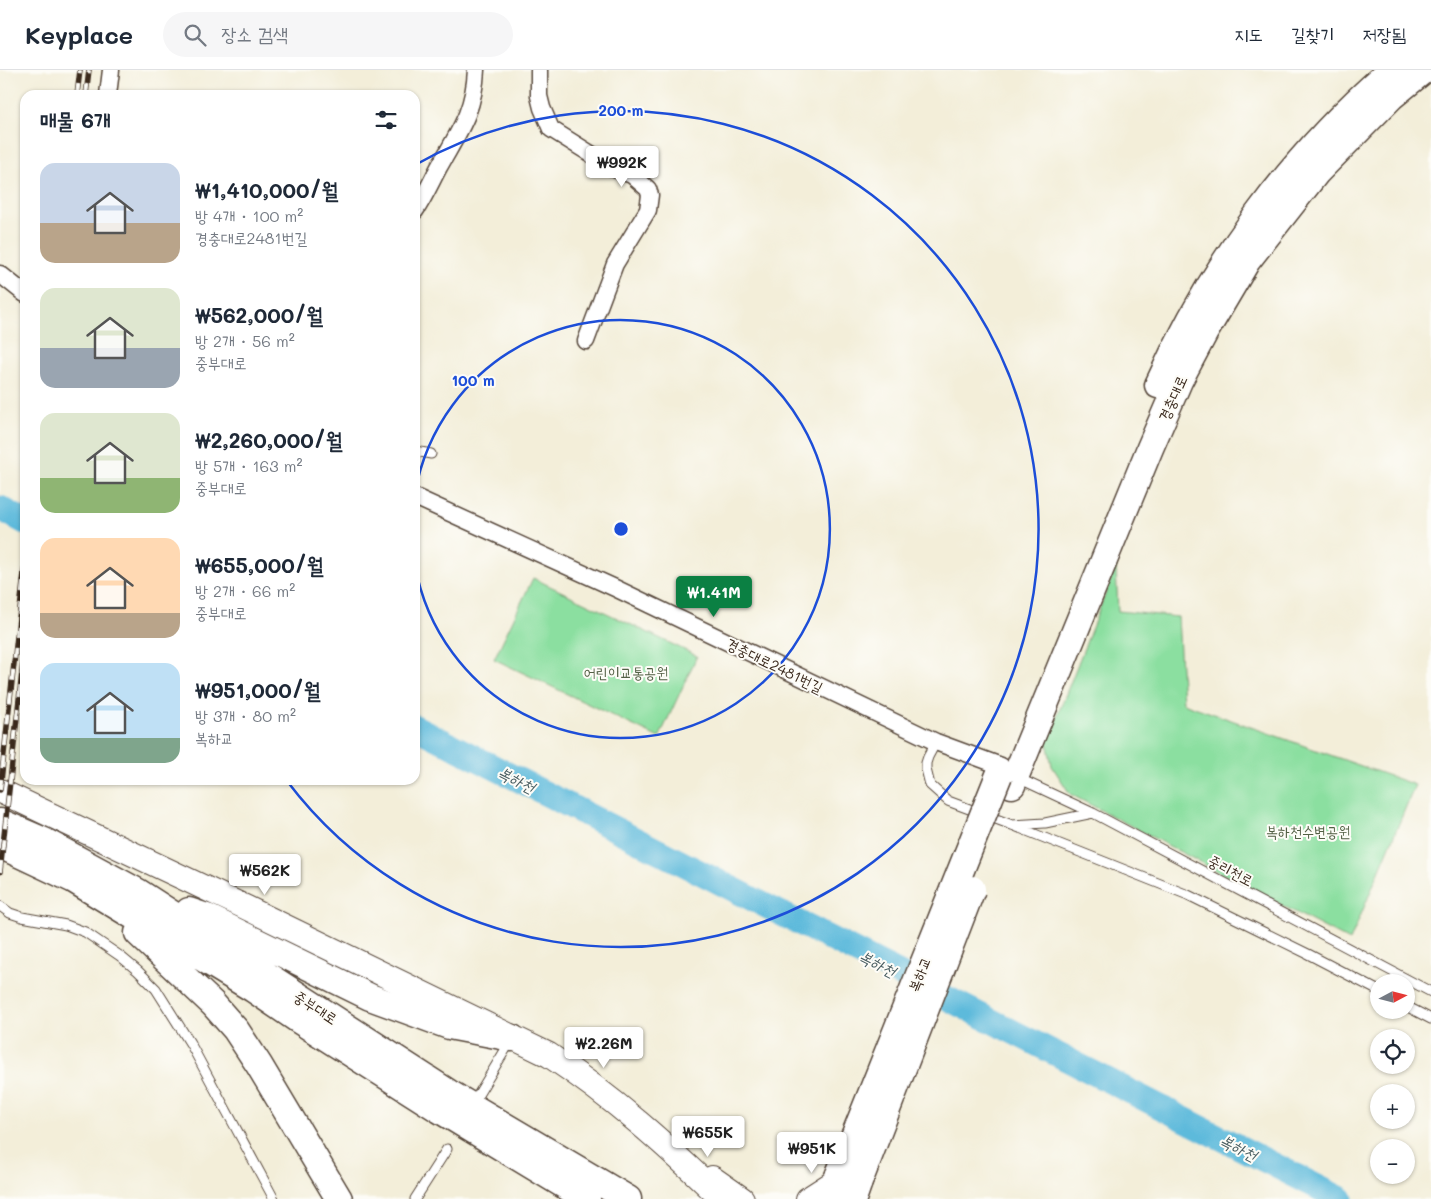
<!DOCTYPE html>
<html lang="ko">
<head>
<meta charset="utf-8">
<style>
  :root { --surface:#fff; --page:#f6f6f7; --text:#1f2937; --muted:#747a83; --line:#e0e1e3; --accent:#0b8043 }
  body { margin:0; font-family:Mali,"Poor Story",sans-serif; background:var(--page); color:var(--text); height:100vh; display:flex; flex-direction:column; font-size:19px; white-space:nowrap }
  * { box-sizing:border-box; margin:0 }
  p { font-size:16px; color:var(--muted) }
  .icon { flex:none; width:28px; height:28px; fill:none; stroke:currentColor; stroke-width:2; stroke-linecap:round; stroke-linejoin:round }
  .map { position:relative; flex:1; overflow:hidden }
  .side { position:absolute; left:20px; top:20px; width:400px; height:695px; display:flex; flex-direction:column; background:var(--surface); border-radius:15px; box-shadow:0 1px 4px #0004 }
  .side>* { flex:none }
  .needle { width:32px; rotate:83deg }
  .buttons { position:absolute; left:1370px; top:904px; display:grid; gap:10px }
  .buttons a { display:grid; place-items:center; width:45px; height:45px; border-radius:50%; background:var(--surface); box-shadow:0 1px 4px #0004; font-size:25px }
  .price { position:absolute; translate:-50% -42px; padding:0 11px; border-radius:5px; background:#fff; color:#222; font-size:16px; line-height:32px; filter:drop-shadow(0 1px 2px #0008) }
  .price::after { content:''; position:absolute; left:50%; top:30px; width:15px; height:11px; margin-left:-8px; background:inherit; clip-path:polygon(0 0,100% 0,50% 100%) }
  .price.selected { background:var(--accent); color:#fff }
  ul { padding:0; list-style:none }
  li { display:flex; align-items:center; gap:15px; height:125px; padding:0 20px }
  li span { display:grid; place-items:center; flex:none; width:140px; height:100px; border-radius:15px; color:#555 }
  li>.icon { margin-inline-start:auto }
  span .icon { width:60px; height:60px; fill:#fffc; stroke-width:1 }
  li b { font-size:21px }
  h2 { display:flex; justify-content:space-between; align-items:center; height:60px; padding:0 20px; font-size:21px }
  header { display:flex; align-items:center; gap:30px; box-sizing:border-box; height:70px; padding:0 25px; background:var(--surface); border-bottom:1px solid var(--line) }
  header strong { font-size:24px }
  nav { display:flex; gap:28px; margin-inline-start:auto; font-size:18px }
  .search { width:350px; height:45px; background:var(--page); display:flex; align-items:center; gap:12px; box-sizing:border-box; padding:0 18px; border-radius:28px; color:var(--muted); font-size:19px }
  .map>svg:first-child { display:block }
  .green { fill:#8bdfa0; stroke:#63845f }
  .lines { fill:none; stroke-linecap:round; stroke-linejoin:round }
  .river { stroke:#5dbadb; stroke-width:25 }
  .lane-casing { stroke:#57473a; stroke-width:11 }
  .street-casing { stroke:#57473a; stroke-width:19 }
  .secondary-casing { stroke:#57473a; stroke-width:26 }
  .primary-casing { stroke:#57473a; stroke-width:29 }
  .lane { stroke:#fff; stroke-width:9 }
  .street { stroke:#fff; stroke-width:16 }
  .secondary { stroke:#fff; stroke-width:24 }
  .primary { stroke:#fff; stroke-width:26 }
  .rail-casing { stroke:#3b2a1e; stroke-width:5.5 }
  .rail { stroke:#fdfcf7; stroke-width:4; stroke-dasharray:11; stroke-linecap:butt }
  .primary-bridge-casing { stroke:#57473a; stroke-width:29; stroke-linecap:butt }
  .primary-bridge { stroke:#fff; stroke-width:26 }
  .ring { fill:none; stroke:#1d4ed8; stroke-width:2.5 }
  .labels { text-anchor:middle; dominant-baseline:central; stroke-width:4; stroke-linejoin:round; paint-order:stroke }
  .street-label { font-size:15px; fill:#3b2a1e; stroke:#fdfcf7 }
  .park-label { font-size:15px; fill:#536045; stroke:#fdfcf7 }
  .water-label { font-size:16px; font-style:italic; fill:#475c60; stroke:#fdfcf7 }
  .centre { fill:#1d4ed8; stroke:#fdfcf7; stroke-width:2.5 }
  .ring-label { font-size:15px; text-anchor:middle; font-weight:bold; fill:#1d4ed8; stroke:#fdfcf7; stroke-width:4; stroke-linejoin:round; paint-order:stroke }
</style>
</head>
<body>
<header>
<strong>Keyplace</strong>
<div class="search"><svg class="icon" aria-label="search" viewBox="0 0 24 24"><circle cx="10" cy="10" r="6"/><path d="M15 15l6 6"/></svg>장소 검색</div>
<nav><a>지도</a><a>길찾기</a><a>저장됨</a></nav>
</header>
<div class="map">
<svg width="1431" height="1129" viewBox="0 0 1431 1129">
  <rect width="100%" height="100%" fill="#fdfcf7"/>
  <filter id="ink" filterUnits="userSpaceOnUse"><feTurbulence type="fractalNoise" baseFrequency=".02" numOctaves="2"/><feDisplacementMap in="SourceGraphic" scale="10" xChannelSelector="R" yChannelSelector="G"/><feConvolveMatrix kernelMatrix="1 2 1 2 8 2 1 2 1" color-interpolation-filters="sRGB"/></filter>
  <filter id="wash" filterUnits="userSpaceOnUse"><feTurbulence type="fractalNoise" baseFrequency=".0096" numOctaves="4" result="noise"/><feDisplacementMap in="SourceGraphic" scale="20" xChannelSelector="R" yChannelSelector="G"/><feGaussianBlur stdDeviation="1.12" result="paint"/><feColorMatrix in="noise" values="0 0 0 0 0 0 0 0 0 0 0 0 0 0 0 0 0 1.4 0 .05"/><feComposite in="paint" operator="in"/></filter>
  <g filter="url(#wash)">
    <rect width="100%" height="100%" fill="#f3eed9"/>
    <path class="green" d="M1116 497 1118 541 1178 547 1183 633 1415 715 1350 871 1070 724 1052 696 1047 672Z
      M533 508 697 586 659 668 494 589Z"/>
    <g class="lines">
      <path class="river" d="M0 438 25 452
        M415 657 1341 1129"/>
    </g>
  </g>
  <g filter="url(#ink)">
    <g class="lines">
      <g class="lane-casing">
        <path id="lane" d="M415 381 431 384
          M936 672 928 687 926 693V699L930 715 948 731 1012 755 1045 753 1093 743
          M1018 708 1093 743 1431 922
          M1012 755 1188 825 1308 884 1379 921
          M0 836 10 843 22 847 66 855 85 862 120 886 138 901 156 919 190 973 274 1129
          M1406 936 1431 949
          M478 1025 510 972
          M415 1129 447 1079"/>
      </g>
      <g class="street-casing">
        <path id="street" d="M539 0V26L542 38 551 59 615 99 632 105 648 119 650 125 648 140 615 194 586 271
          M108 25 111 0
          M415 141C424 128 431 112 439 97 459 61 474 42 476 0
          M0 204 25 224
          M415 427 615 518 936 672 1001 696"/>
      </g>
      <g class="secondary-casing">
        <path id="secondary" d="M0 721 247 838 549 985C614 1028 666 1075 722 1129
          M712 1108 742 1129
          M808 1129 836 1111"/>
      </g>
      <g class="primary-casing">
        <path id="primary" d="M1158 315C1212 195 1291 86 1391 0
          M1012 715 1150 378 1179 311 1205 262 1247 191 1317 102 1391 27 1424 0
          M0 752 44 771 138 822 449 1023 628 1129
          M0 775 74 810 253 919 297 949 440 1040 587 1129
          M189 841 207 847 370 927 449 956 512 968
          M138 863 213 934 236 960 259 995 339 1129
          M829 1129 839 1104
          M853 1129 859 1112"/>
      </g>
      <use href="#lane" class="lane"/>
      <use href="#street" class="street"/>
      <use href="#secondary" class="secondary"/>
      <use href="#primary" class="primary"/>
      <g class="rail-casing">
        <path id="rail" d="M77 25 80 0
          M86 25 89 0
          M0 720 25 494
          M0 802 25 575"/>
      </g>
      <use href="#rail" class="rail"/>
      <g class="primary-bridge-casing">
        <path id="primary-bridge" d="M839 1104 999 705
          M859 1112 972 819"/>
      </g>
      <use href="#primary-bridge" class="primary-bridge"/>
    </g>
  </g>
  <g class="ring">
    <path d="M415 423A209 209 0 1 1 415 495"/>
    <path d="M415 95A418 418 0 1 1 287 711"/>
  </g>
  <g class="labels">
    <g class="street-label">
      <text transform="translate(1172 328) rotate(-66)">경충대로</text>
      <text transform="translate(775 595) rotate(26)">경충대로2481번길</text>
      <text transform="translate(1231 800) rotate(28)">중리천로</text>
      <text transform="translate(919 904) rotate(-68)">복하교</text>
      <text transform="translate(316 937) rotate(33)">중부대로</text>
    </g>
    <g class="park-label">
      <text x="626" y="602">어린이교통공원</text>
      <text x="1308" y="761">복하천수변공원</text>
    </g>
    <g class="water-label">
      <text transform="translate(517 709) rotate(27)">복하천</text>
      <text transform="translate(878 893) rotate(27)">복하천</text>
      <text transform="translate(1239 1077) rotate(27)">복하천</text>
    </g>
  </g>
  <circle cx="621" cy="459" r="8" class="centre"/>
  <g class="ring-label">
    <text x="621" y="46">200 m</text>
    <text x="473" y="316">100 m</text>
  </g>
</svg>
<div class="buttons">
<a><svg class="needle" viewBox="-14 -14 28 28"><path d="M0-13l5 13h-10z" fill="#e53935"/><path d="M0 13l5-13h-10z" fill="#747a83"/></svg></a>
<a><svg class="icon" aria-label="locate" viewBox="0 0 24 24"><circle cx="12" cy="12" r="6"/><path d="M12 2v4M12 18v4M2 12h4M18 12h4"/></svg></a>
<a>+</a>
<a>−</a>
</div>
<b class="price" style="left:622px;top:118px">₩992K</b>
<b class="price selected" style="left:714px;top:548px">₩1.41M</b>
<b class="price" style="left:265px;top:826px">₩562K</b>
<b class="price" style="left:604px;top:999px">₩2.26M</b>
<b class="price" style="left:708px;top:1088px">₩655K</b>
<b class="price" style="left:812px;top:1104px">₩951K</b>
<section class="side">
<h2>매물 6개<svg class="icon" aria-label="filters" viewBox="0 0 24 24"><path d="M4 7h16M4 17h16"/><circle cx="9" cy="7" r="2"/><circle cx="15" cy="17" r="2"/></svg></h2>
<ul>
<li><span style="background:linear-gradient(#c9d6e8 60%,#b9a48a 0)"><svg class="icon" aria-label="home" viewBox="0 0 24 24"><path d="M3 11l9-7 9 7M6 9v11h12V9"/></svg></span><div><b>₩1,410,000/월</b><p>방 4개 · 100 m²</p><p>경충대로2481번길</p></div></li>
<li><span style="background:linear-gradient(#dfe7d0 60%,#9aa5b1 0)"><svg class="icon" aria-label="home" viewBox="0 0 24 24"><path d="M3 11l9-7 9 7M6 9v11h12V9"/></svg></span><div><b>₩562,000/월</b><p>방 2개 · 56 m²</p><p>중부대로</p></div></li>
<li><span style="background:linear-gradient(#dfe7d0 65%,#8fb573 0)"><svg class="icon" aria-label="home" viewBox="0 0 24 24"><path d="M3 11l9-7 9 7M6 9v11h12V9"/></svg></span><div><b>₩2,260,000/월</b><p>방 5개 · 163 m²</p><p>중부대로</p></div></li>
<li><span style="background:linear-gradient(#ffd9b3 75%,#b9a48a 0)"><svg class="icon" aria-label="home" viewBox="0 0 24 24"><path d="M3 11l9-7 9 7M6 9v11h12V9"/></svg></span><div><b>₩655,000/월</b><p>방 2개 · 66 m²</p><p>중부대로</p></div></li>
<li><span style="background:linear-gradient(#bfe0f5 75%,#7fa58c 0)"><svg class="icon" aria-label="home" viewBox="0 0 24 24"><path d="M3 11l9-7 9 7M6 9v11h12V9"/></svg></span><div><b>₩951,000/월</b><p>방 3개 · 80 m²</p><p>복하교</p></div></li>
</ul>
</section>
</div>
</body>
</html>
